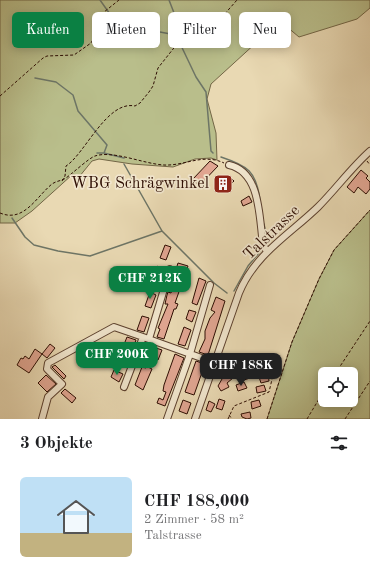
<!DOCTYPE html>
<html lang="de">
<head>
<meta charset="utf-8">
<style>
  :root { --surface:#fff; --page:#f6f6f6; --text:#202124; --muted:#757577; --line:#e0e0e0; --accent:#0b8043 }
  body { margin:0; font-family:"Old Standard TT",serif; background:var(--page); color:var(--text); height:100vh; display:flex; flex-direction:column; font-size:15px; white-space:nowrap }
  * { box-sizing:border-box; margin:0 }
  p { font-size:13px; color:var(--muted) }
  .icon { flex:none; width:22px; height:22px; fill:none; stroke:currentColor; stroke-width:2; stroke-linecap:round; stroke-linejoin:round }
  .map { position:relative; height:419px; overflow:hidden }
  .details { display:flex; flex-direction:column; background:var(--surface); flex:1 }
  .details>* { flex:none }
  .guide { position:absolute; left:12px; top:12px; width:346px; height:36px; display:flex; gap:8px }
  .buttons { position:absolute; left:318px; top:367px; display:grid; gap:8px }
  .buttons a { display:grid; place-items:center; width:40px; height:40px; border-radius:6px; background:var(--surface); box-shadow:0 2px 10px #0003; font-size:20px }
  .price { position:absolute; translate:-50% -34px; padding:0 9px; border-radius:8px; background:var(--accent); color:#fff; font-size:13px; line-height:26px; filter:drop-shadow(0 1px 2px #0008) }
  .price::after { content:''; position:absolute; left:50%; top:24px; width:12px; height:9px; margin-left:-6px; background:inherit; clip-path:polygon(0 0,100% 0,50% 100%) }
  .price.current { background:#222; color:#fff }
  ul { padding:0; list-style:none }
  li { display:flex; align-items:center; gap:12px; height:100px; padding:0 20px }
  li+li { border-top:1px solid var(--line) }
  li span { display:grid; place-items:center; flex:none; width:112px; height:80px; border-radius:6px; color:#555 }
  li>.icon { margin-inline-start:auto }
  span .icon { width:48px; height:48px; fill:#fffc; stroke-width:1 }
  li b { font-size:17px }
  h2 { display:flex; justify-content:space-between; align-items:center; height:48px; padding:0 20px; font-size:17px }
  .chip { padding:0 14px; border-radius:6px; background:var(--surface); box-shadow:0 2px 10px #0003; font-size:14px; line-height:36px }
  .chip.current { background:var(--accent); color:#fff }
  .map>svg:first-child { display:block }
  .green { fill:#b9be8b; stroke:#736646; fill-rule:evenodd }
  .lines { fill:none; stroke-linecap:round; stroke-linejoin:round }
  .stream { stroke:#6d7566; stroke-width:1.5 }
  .building { fill:#e1a692; stroke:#2d0d02 }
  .minor-casing { stroke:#5c402e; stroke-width:8 }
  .path { stroke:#2d0d02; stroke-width:1; stroke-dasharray:3 2; stroke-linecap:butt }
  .minor { stroke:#f1e6ce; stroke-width:6 }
  .labels { text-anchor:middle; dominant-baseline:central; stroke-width:3.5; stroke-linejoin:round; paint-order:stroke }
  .poi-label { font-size:16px; fill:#2d0d02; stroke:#f1e6ce; text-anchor:end }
  .street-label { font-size:16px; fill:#2d0d02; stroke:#f1e6ce }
</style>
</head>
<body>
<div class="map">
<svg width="370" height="419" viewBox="0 0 370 419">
  <rect width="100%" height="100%" fill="#e9d9b3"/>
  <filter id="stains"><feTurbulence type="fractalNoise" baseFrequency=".005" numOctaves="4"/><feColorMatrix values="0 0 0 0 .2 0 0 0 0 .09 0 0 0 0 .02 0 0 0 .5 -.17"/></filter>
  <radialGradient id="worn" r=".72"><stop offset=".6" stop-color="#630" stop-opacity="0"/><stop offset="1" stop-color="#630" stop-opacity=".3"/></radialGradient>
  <path class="green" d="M0 0H370V8L357 19 299 37 280 21 211 84 207 99 216 133 217 160 211 158 195 159 173 167 132 164 99 159 92 161 79 177 73 174 32 211 15 223H0Z
    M370 210V419H267L292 342 319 279 334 250ZM325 374H351V400H325Z"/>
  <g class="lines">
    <path class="stream" d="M100 0 117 24 176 35
      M169 0 176 18V35L196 77 206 92 211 151 213 153
      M35 78 56 82 73 95 78 111 107 145 104 153 124 158
      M97 153H103
      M221 157C248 166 256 171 260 200
      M124 164 162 231 214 283 227 293
      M12 218 25 237 34 245 58 251 90 256 162 231
      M264 224 267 239 265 245
      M234 291 248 266 263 248"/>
  </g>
  <path class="building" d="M210 161 218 166 199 186 193 179Z
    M361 170 368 176 366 178 370 182V189L366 194 358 187 354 193 347 187Z
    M228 175 234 181 231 184 229 182 220 192 215 188Z
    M249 196 252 202 243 206 241 201Z
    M165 245 171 247 166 260 160 258Z
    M178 263 188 266 186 271 183 270 180 280 184 282 183 287 181 286 175 303 178 304 176 309H174L164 339 157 337 160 329 158 328 168 304H165L167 295 168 292 171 293 174 283 172 282Z
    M157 266 164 271 159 284 152 282Z
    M199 278 206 281 197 305 192 303Z
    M150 292 156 295 151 308 145 306Z
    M216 297 225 301 208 355 199 352 205 339V331L210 318 215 312 211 310Z
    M189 310 196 312 192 322 186 319Z
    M142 316 149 318 144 332 137 330Z
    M184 327 191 330 185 346 178 344Z
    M127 337 136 340 132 350 123 347Z
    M50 344 55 348 47 358 42 354Z
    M153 347 162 350 158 360 152 357 154 353 151 352Z
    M35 349 42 354 29 373 17 365 21 358 23 359 25 356 29 359Z
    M119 353 127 356 124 366 115 363Z
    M175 354 184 358 165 406 157 403 159 398 163 400 166 392 163 391 164 385Z
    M196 361 205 364 194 395 185 392Z
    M55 365 66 376 64 379 52 367Z
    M146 366 152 369 143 390 135 385 142 367 146 368Z
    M114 370 123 374 119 382 111 377Z
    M226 372 233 378 227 383 229 387 221 391 218 386 222 379 220 375Z
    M248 372 250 378 241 381 240 374Z
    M268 374 269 381 261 383 259 377Z
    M46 375 56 384 47 392 38 383Z
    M244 382 247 388 238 391 236 385Z
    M264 385 266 391 257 393 256 387Z
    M65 389 76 398 72 403 61 393Z
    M219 399 225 401 222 410 216 408Z
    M183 400 191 403 187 414 179 411Z
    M259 400 261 406 252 409 251 402Z
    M209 401 215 404 211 412 206 410Z
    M250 412 251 418 247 419 242 417 241 414Z"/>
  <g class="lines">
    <g class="minor-casing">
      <path id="minor" d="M229 165C261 172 259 218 263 244L267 252
        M149 339 170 269
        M124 387 143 337 235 370
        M42 419 48 397 62 384 47 369 48 363 114 327 143 337
        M167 419 190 354 210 285
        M195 419 239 293C255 254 289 235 318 207 336 189 351 168 370 151"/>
    </g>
    <path class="path" d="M0 96 43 58 47 56 74 55 91 43 99 29 104 12 119 0
      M367 161 370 165
      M62 181 65 176 66 166C85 154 107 100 135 106L140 103 149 92 153 86 158 68 181 39 207 28 222 17 237 0
      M0 213C24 223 36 197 52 184 56 181 61 181 66 178 73 173 89 158 95 156 113 150 144 164 164 165 185 166 203 153 224 163
      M240 367 281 372
      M335 374 370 321
      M229 415 232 419
      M228 419 234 406 269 392 274 371
      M267 419 292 342 319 279 334 250 370 210
      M307 419 325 389
      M345 419 370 381"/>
    <use href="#minor" class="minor"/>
  </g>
  <defs>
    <g id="building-square" transform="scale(1)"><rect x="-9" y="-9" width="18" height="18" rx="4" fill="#8f2418" stroke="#f1e6ce"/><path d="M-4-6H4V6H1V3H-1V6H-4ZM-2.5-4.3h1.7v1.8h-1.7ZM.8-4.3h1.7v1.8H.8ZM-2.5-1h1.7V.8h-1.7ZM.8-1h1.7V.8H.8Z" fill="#fff"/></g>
  </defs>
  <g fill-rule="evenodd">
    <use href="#building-square" x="223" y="184"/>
  </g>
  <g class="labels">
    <g class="poi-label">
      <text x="209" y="184">WBG Schrägwinkel</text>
    </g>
    <g class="street-label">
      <text transform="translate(272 233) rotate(-44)">Talstrasse</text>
    </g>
  </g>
  <rect width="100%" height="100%" filter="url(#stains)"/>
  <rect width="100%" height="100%" fill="url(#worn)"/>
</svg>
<div class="buttons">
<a><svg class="icon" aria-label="locate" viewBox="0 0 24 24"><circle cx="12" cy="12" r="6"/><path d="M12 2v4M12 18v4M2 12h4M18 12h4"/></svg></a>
</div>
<b class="price" style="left:150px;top:300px">CHF 212K</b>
<b class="price" style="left:117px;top:376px">CHF 200K</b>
<b class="price current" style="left:241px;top:387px">CHF 188K</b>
<div class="guide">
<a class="chip current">Kaufen</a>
<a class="chip">Mieten</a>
<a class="chip">Filter</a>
<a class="chip">Neu</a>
</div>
</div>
<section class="details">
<h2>3 Objekte<svg class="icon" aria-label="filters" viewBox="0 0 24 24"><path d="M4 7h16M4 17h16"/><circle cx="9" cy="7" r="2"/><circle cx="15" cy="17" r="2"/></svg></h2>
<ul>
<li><span style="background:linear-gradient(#bfe0f5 70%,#c2b280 0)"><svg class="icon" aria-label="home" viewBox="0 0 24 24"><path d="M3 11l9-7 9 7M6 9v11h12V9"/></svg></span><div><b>CHF 188,000</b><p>2 Zimmer · 58 m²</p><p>Talstrasse</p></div></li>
</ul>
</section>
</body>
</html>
